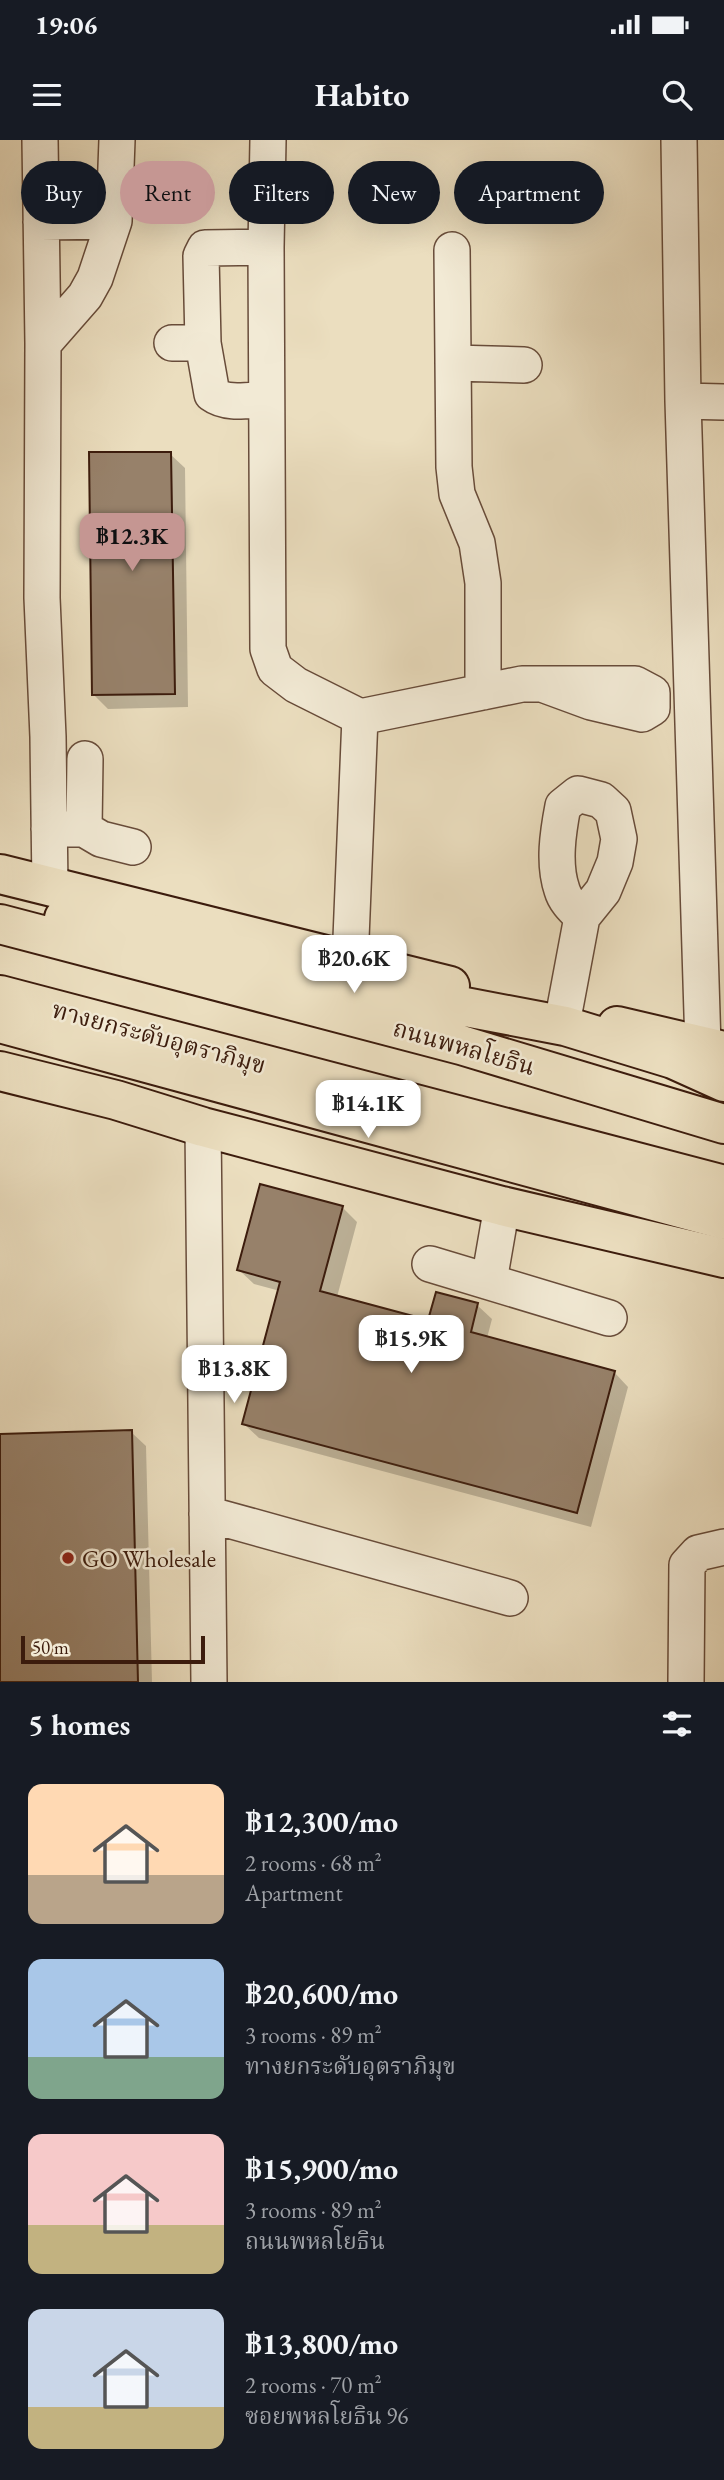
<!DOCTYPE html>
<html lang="en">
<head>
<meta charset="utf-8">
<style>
  :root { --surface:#171b24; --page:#242831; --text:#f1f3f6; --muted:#9ea1a6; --accent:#c59692 }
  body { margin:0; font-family:"EB Garamond","Noto Serif Thai",serif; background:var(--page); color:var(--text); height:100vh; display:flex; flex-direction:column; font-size:26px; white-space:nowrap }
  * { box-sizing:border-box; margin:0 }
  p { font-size:23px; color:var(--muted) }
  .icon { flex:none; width:38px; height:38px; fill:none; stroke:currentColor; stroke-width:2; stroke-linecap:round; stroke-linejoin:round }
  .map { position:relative; height:1542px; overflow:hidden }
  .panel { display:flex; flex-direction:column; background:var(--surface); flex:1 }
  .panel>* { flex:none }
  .hud { position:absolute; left:21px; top:21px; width:682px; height:63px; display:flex; gap:14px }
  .scale { position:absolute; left:21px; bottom:18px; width:184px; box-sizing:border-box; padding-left:7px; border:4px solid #3c1c0d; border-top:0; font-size:19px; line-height:24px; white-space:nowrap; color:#3c1c0d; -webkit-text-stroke:5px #f2ead5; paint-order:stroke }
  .price { position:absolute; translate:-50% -60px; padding:0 16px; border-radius:14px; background:#fff; color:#222; font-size:23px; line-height:46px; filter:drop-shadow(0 2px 4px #0008) }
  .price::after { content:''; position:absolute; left:50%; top:42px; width:21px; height:16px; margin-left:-10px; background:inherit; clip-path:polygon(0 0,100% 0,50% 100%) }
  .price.on { background:var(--accent); color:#111 }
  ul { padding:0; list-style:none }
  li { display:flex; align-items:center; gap:21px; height:175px; padding:0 28px }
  li span { display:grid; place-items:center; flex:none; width:196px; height:140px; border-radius:14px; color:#555 }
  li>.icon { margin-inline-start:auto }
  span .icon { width:84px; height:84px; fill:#fffc; stroke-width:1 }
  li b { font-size:30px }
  h2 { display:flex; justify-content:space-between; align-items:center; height:84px; padding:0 28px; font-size:30px }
  .tag { padding:0 24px; border-radius:32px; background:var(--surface); box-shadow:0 7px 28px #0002; font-size:24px; line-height:63px }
  .tag.on { background:var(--accent); color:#111 }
  .status { display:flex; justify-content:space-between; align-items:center; height:49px; padding:0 35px; background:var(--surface); direction:ltr }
  .status svg { height:19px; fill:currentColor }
  header { display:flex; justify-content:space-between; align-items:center; height:91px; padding:0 28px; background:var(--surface); font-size:32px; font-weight:700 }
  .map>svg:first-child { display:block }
  .shadow { fill:#0003 }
  .building { fill:#97816a; stroke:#3c1c0d; stroke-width:2 }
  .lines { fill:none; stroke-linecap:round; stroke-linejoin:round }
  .minor-casing { stroke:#684c3a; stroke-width:38 }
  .major-casing { stroke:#3c1c0d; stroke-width:42 }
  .highway-casing { stroke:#3c1c0d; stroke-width:42 }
  .minor { stroke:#f2ead5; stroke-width:35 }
  .major { stroke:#ebdebf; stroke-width:38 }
  .highway { stroke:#ebdebf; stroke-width:38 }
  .poi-dot { fill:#8f2418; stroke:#f2ead5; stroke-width:2.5 }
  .labels { text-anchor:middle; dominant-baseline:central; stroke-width:5; stroke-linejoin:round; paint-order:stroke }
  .street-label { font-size:24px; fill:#3c1c0d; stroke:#f2ead5 }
  .poi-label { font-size:24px; fill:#3c1c0d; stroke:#f2ead5; text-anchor:start }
</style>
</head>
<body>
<div class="status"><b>19:06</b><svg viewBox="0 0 49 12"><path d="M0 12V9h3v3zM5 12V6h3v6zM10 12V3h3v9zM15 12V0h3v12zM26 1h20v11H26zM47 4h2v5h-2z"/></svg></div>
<header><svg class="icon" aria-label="menu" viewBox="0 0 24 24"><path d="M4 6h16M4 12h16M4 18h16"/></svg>Habito<svg class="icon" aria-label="search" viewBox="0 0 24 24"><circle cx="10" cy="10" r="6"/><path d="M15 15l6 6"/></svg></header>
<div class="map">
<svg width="724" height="1542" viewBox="0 0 724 1542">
  <rect width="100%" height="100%" fill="#ebdebf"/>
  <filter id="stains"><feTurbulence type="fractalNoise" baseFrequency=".00286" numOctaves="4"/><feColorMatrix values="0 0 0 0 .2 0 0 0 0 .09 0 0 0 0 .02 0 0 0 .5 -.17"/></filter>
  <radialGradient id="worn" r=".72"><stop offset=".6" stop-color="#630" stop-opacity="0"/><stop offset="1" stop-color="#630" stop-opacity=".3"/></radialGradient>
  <path class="shadow" d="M170 314 185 328 188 567 108 569 93 554Z
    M342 1067 357 1082 337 1157 429 1182 477 1165 492 1179 487 1198 614 1232 628 1247 591 1387 259 1298 244 1284 280 1151 254 1144 239 1130Z
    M131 1292 146 1306 152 1542H0V1295Z"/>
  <path class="building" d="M89 312H171L175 554 92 555Z
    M260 1044 343 1066 320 1151 428 1180 436 1152 478 1163 471 1192 615 1231 577 1373 242 1284 280 1142 237 1130Z
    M132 1290 138 1542H0V1294Z"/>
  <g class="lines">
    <g class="minor-casing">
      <path id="minor" d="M40 0 43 204 42 458 48 597 50 747
        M268 0 266 107 268 509 275 529 296 545 360 577
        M679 0 683 261 703 906
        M41 82 114 81
        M452 110 454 327 457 354 477 403 483 443V552
        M172 203H203L212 254C227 265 248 260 266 259
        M203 203 201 116 205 108 266 107
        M43 204 85 156 95 138 114 81 117 0
        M453 223 524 225
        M683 261 724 262
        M49 689H84L85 619
        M84 689 101 699 133 707
        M350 823 360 577 522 544H635L652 553V568L642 574 591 562 542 544
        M564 873 582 777 603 751 615 722 619 699 613 671 601 660 578 654 563 666C558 692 553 724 562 750 565 761 574 769 582 777
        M203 987 209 1542
        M430 1124 609 1178
        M489 1141 502 1066
        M207 1374 510 1458
        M686 1542 687 1425 698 1413 724 1407"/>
    </g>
    <g class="major-casing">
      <path id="major" d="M0 734 450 846
        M617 886 724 911
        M0 931 116 960 203 987 502 1066 724 1118"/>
    </g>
    <g class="highway-casing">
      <path id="highway" d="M64 778 137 790 350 845 565 886 673 919 724 942
        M0 784 461 905 724 984
        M0 855 724 1045
        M0 883 724 1080"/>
    </g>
    <use href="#minor" class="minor"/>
    <use href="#major" class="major"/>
    <use href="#highway" class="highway"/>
  </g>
  <circle class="poi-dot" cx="68" cy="1418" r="7"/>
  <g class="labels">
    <g class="street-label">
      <text transform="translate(159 897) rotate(15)">ทางยกระดับอุตราภิมุข</text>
      <text transform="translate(464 907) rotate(16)">ถนนพหลโยธิน</text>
    </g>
    <g class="poi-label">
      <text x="82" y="1418">GO Wholesale</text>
    </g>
  </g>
  <rect width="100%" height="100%" filter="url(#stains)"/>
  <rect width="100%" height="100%" fill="url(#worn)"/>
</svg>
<div class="scale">50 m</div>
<b class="price on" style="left:132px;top:433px">฿12.3K</b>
<b class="price" style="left:354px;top:855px">฿20.6K</b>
<b class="price" style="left:368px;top:1000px">฿14.1K</b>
<b class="price" style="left:411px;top:1235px">฿15.9K</b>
<b class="price" style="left:234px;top:1265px">฿13.8K</b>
<div class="hud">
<a class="tag">Buy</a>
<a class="tag on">Rent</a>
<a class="tag">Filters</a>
<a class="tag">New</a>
<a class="tag">Apartment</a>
</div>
</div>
<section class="panel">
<h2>5 homes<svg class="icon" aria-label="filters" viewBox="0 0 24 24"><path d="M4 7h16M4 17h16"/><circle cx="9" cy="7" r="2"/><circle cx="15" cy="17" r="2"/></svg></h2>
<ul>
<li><span style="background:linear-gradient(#ffd9b3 65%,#b9a48a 0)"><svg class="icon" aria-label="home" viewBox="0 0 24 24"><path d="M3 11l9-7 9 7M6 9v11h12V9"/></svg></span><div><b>฿12,300/mo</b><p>2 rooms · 68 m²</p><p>Apartment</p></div></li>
<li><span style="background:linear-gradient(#a9c7e8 70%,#7fa58c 0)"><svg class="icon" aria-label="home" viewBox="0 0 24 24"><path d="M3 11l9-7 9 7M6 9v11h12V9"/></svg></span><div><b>฿20,600/mo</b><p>3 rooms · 89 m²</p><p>ทางยกระดับอุตราภิมุข</p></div></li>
<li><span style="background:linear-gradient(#f6c9c9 65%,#c2b280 0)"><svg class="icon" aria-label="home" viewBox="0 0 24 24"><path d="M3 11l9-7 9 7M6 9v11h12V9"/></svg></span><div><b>฿15,900/mo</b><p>3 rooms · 89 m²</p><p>ถนนพหลโยธิน</p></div></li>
<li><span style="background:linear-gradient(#c9d6e8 70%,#c2b280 0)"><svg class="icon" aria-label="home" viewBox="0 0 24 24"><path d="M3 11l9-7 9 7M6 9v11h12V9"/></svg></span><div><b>฿13,800/mo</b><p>2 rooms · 70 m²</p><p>ซอยพหลโยธิน 96</p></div></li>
</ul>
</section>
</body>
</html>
